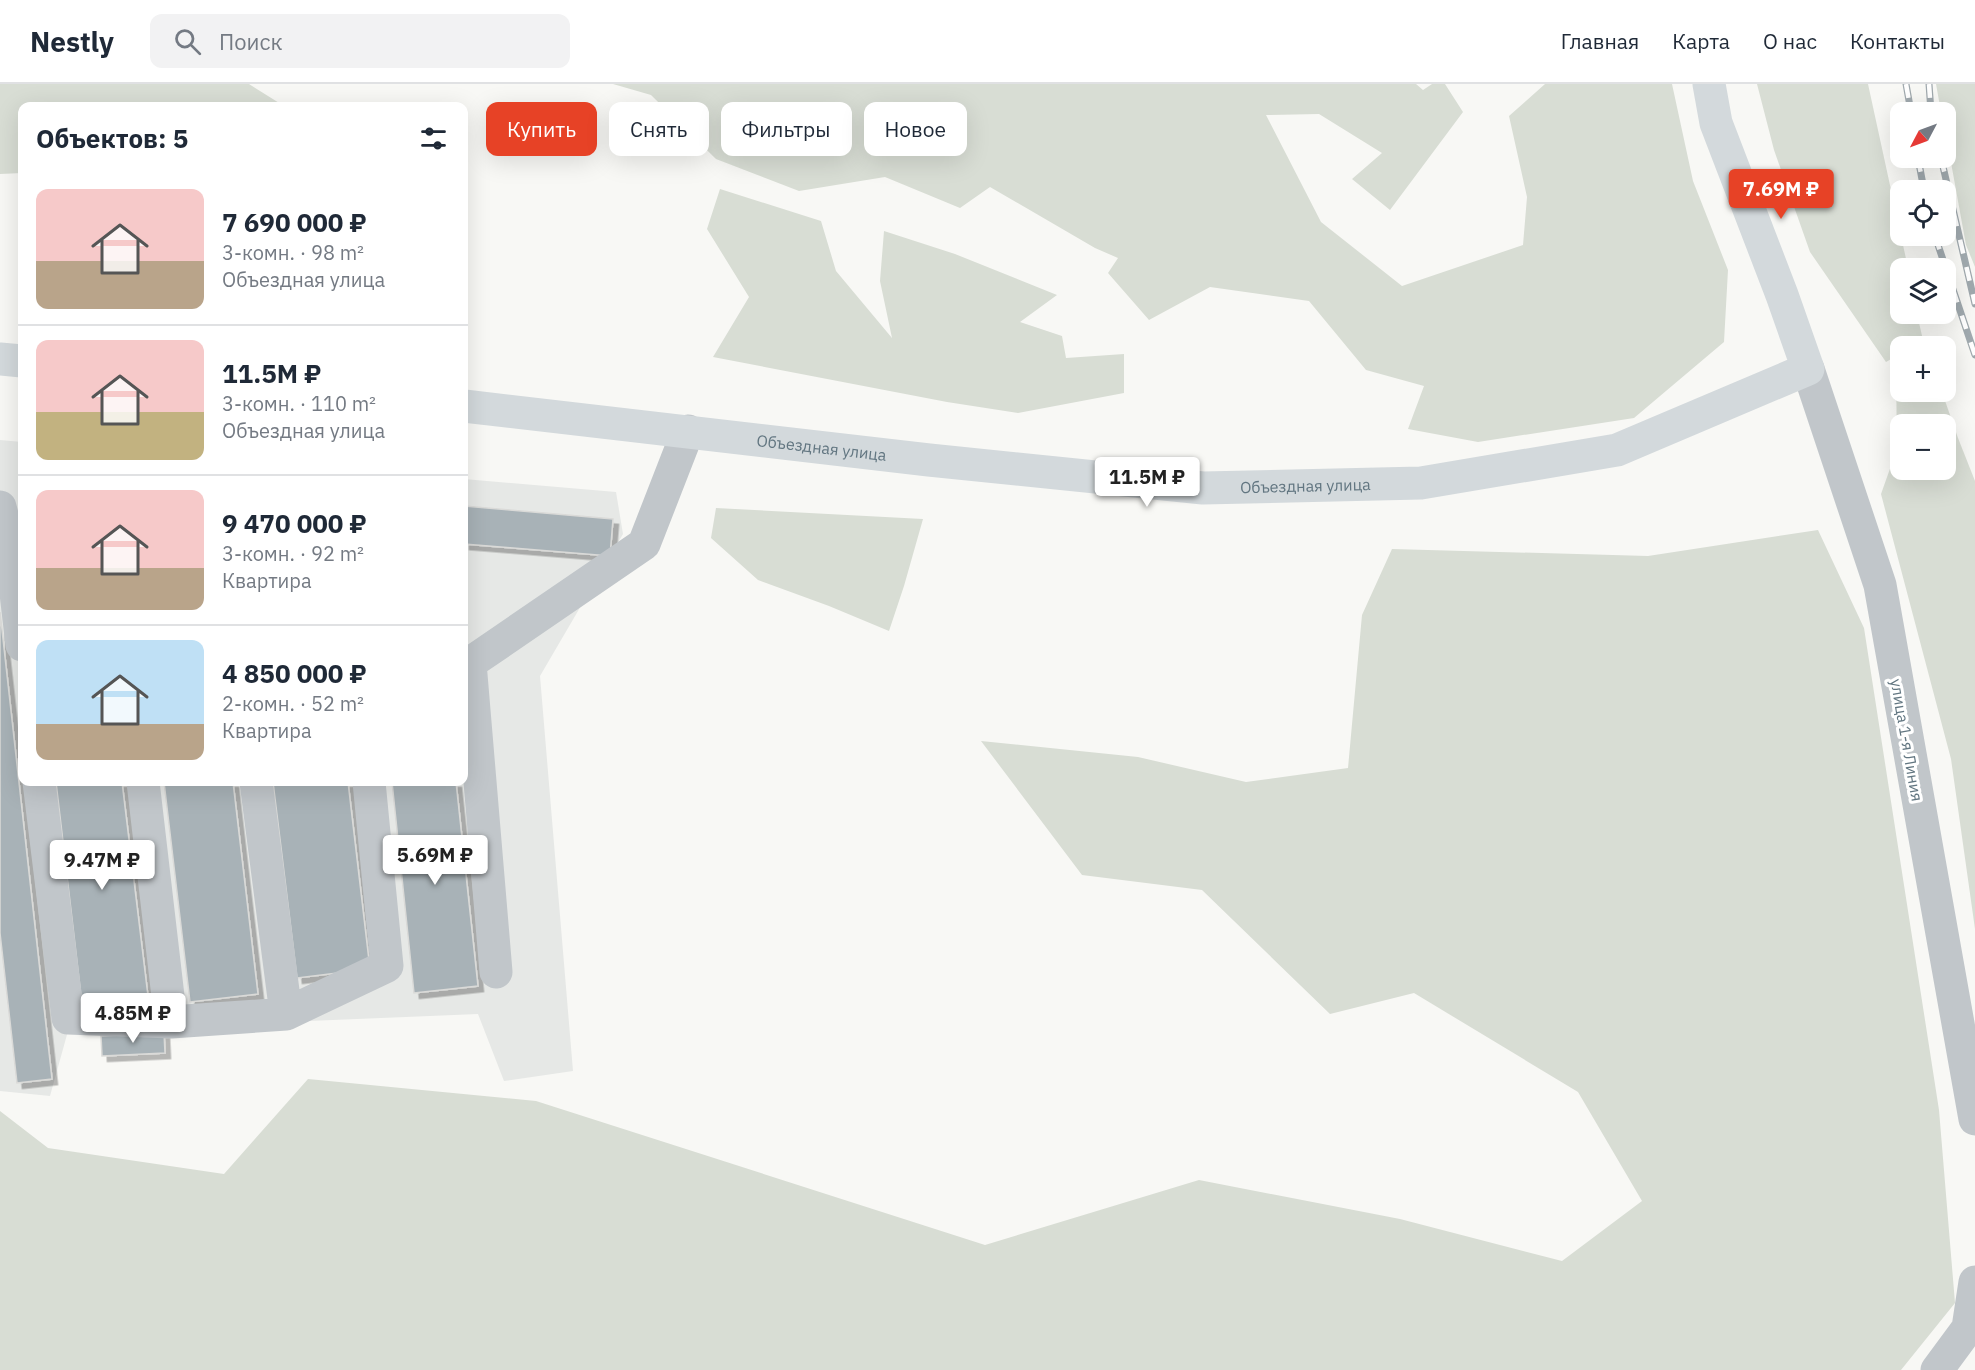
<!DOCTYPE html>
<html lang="ru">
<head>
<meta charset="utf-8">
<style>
  :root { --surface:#fff; --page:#f2f2f3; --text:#1f2937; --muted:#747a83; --line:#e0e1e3; --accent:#e74226 }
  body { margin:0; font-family:"IBM Plex Sans",sans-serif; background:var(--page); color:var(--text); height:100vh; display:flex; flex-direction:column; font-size:22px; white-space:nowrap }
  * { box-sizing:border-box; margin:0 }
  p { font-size:20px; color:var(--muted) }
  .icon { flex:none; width:33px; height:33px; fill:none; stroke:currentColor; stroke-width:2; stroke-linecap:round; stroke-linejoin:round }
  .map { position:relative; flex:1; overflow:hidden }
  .panel { position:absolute; left:18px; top:18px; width:450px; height:684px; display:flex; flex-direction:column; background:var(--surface); border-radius:12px; box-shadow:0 6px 24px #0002 }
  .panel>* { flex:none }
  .guide { position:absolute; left:486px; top:18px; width:570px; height:54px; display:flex; gap:12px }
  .needle { width:39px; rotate:229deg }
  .controls { position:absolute; left:1890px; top:18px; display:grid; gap:12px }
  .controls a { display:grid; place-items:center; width:66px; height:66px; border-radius:12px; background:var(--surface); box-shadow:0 6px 24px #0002; font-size:30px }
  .price { position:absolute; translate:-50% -51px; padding:0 14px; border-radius:6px; background:#fff; color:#222; font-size:20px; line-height:39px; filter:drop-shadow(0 2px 3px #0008) }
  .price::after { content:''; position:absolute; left:50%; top:36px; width:18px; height:14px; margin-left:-9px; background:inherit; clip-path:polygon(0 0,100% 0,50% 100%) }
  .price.on { background:var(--accent); color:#fff }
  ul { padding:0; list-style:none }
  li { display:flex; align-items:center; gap:18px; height:150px; padding:0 18px }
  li+li { border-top:2px solid var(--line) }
  li span { display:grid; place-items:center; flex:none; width:168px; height:120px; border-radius:12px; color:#555 }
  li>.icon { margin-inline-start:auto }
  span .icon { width:72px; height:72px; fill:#fffc; stroke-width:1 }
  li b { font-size:26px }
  h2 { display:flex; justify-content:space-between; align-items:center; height:72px; padding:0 18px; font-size:26px }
  .pill { padding:0 21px; border-radius:12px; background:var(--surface); box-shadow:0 6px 24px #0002; font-size:21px; line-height:54px }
  .pill.on { background:var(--accent); color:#fff }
  header { display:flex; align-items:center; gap:36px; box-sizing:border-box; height:84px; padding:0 30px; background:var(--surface); border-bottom:2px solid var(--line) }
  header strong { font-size:28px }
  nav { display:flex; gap:33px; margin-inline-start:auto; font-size:21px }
  .search { width:420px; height:54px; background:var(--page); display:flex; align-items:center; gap:15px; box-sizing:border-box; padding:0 21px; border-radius:12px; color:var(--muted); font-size:22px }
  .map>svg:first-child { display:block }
  .built { fill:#e6e8e6 }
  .green { fill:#d8ddd4; fill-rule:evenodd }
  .building { fill:#a8b2b7; stroke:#dadad8; stroke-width:1.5; filter:url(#shadow) }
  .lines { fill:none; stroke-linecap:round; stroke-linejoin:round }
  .minor { stroke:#c1c6ca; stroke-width:33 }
  .major { stroke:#d3d9dc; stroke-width:33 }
  .rail-casing { stroke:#a0a9ae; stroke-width:7 }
  .rail { stroke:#fff; stroke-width:4.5; stroke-dasharray:14; stroke-linecap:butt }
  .labels { text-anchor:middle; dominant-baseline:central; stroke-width:6; stroke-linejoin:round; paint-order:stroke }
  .street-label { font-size:16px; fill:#627681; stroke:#fff }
</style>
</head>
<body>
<header>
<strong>Nestly</strong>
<div class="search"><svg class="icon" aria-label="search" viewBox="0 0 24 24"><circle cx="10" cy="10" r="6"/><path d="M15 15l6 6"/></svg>Поиск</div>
<nav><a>Главная</a><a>Карта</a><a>О нас</a><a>Контакты</a></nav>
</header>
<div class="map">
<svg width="1975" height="1286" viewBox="0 0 1975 1286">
  <defs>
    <filter id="shadow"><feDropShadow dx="5.5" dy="5.5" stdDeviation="0" flood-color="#0004"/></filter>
  </defs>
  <rect width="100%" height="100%" fill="#f8f8f5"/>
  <path class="built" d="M0 356 22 358V698H464V395L616 408 623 450 540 592 573 987 504 997 478 930 68 947 50 1012 0 1007Z"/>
  <path class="green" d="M0 0H249L284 22H22V89L0 90Z
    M613 0H1416L1423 6 1432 0H1445L1463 28 1390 126 1352 95 1382 69 1319 30 1266 31 1321 138 1402 202 1523 161 1527 113 1509 32 1545 0H1672L1693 97 1728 186 1724 258 1634 334 1478 358 1408 345 1424 302 1366 286 1309 217 1210 203 1149 236 1108 189 1118 174 1095 164 990 103 960 124 885 93 799 107 716 75 651 11Z
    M1757 0H1868L1908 184H1900V230H1917L1923 256 1913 262H1900V270L1886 278 1810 168 1774 66Z
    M1936 0H1975V183L1966 161 1946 51V28H1941Z
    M720 105 821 137 836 187 892 254 880 197 884 147 955 170 1057 211 1020 238 1062 252 1066 274 1124 270V309L1018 329 947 318 713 273 749 213 707 145Z
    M1900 283V308H1942L1958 354 1975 397V845L1951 675 1881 410 1897 365 1896 285ZM1946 340V386H1900V340Z
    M716 424 923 435 904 502 889 547 829 522 758 496 711 454Z
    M1818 446 1864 544 1939 1026 1955 1219 1901 1286H0V1027L48 1064 224 1090 308 995 536 1017 985 1161 1199 1096 1400 1135 1562 1177 1642 1117 1578 1008 1414 909 1330 930 1202 806 1082 791 981 657 1138 673 1246 698 1348 684 1362 531 1392 465 1648 472Z"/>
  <path class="building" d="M464 422 613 435 610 472 464 460Z
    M0 528 52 995 17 999 0 849Z
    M56 698H122L148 912 82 920Z
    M164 698H233L258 910 190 918Z
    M273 698H348L370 885 297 894Z
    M392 698H456L478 902 414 909Z
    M164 949 165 969 102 972 101 952Z"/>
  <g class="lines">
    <path class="minor" d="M1808 285 1880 501 1975 1035
      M0 423 11 466
      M22 463 11 466 22 561
      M39 698 68 934 171 938 143 698
      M496 888 470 579 644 460 688 347
      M286 930 387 882 369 698
      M171 938 286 930 256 698
      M1937 1286 1968 1244 1975 1198"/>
    <g class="major">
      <path d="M0 275 22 277"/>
      <path id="s1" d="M464 322 929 376 1203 404 1421 399 1617 366 1808 285 1782 211 1716 39 1709 0"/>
    </g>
    <g class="rail-casing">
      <path id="rail" d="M1906 0 1911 28
        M1929 0 1931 28
        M1918 74 1924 106
        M1941 74 1975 220
        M1935 152 1975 271"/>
    </g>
    <use href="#rail" class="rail"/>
  </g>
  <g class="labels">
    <g class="street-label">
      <text stroke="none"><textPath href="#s1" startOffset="360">Объездная улица</textPath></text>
      <text stroke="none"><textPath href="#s1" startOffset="846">Объездная улица</textPath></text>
      <text transform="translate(1907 656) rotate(80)">улица 1-я Линия</text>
    </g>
  </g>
</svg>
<div class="controls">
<a><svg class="needle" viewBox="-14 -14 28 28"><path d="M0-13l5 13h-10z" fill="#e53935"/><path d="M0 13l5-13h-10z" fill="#747a83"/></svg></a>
<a><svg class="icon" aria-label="locate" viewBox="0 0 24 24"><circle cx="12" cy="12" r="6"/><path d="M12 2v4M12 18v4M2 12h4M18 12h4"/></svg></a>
<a><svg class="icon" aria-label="layers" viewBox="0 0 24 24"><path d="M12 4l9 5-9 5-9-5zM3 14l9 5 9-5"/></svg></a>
<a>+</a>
<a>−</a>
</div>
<b class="price on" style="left:1781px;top:136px">7.69M ₽</b>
<b class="price" style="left:1147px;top:424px">11.5M ₽</b>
<b class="price" style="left:435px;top:802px">5.69M ₽</b>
<b class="price" style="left:102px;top:807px">9.47M ₽</b>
<b class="price" style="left:133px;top:960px">4.85M ₽</b>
<div class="guide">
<a class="pill on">Купить</a>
<a class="pill">Снять</a>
<a class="pill">Фильтры</a>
<a class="pill">Новое</a>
</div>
<section class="panel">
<h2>Объектов: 5<svg class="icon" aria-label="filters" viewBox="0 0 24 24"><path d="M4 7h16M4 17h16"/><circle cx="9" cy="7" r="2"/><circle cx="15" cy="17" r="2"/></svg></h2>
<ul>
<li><span style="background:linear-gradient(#f6c9c9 60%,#b9a48a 0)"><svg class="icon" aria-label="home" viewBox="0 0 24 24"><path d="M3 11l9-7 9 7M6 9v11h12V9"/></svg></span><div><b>7 690 000 ₽</b><p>3-комн. · 98 m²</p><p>Объездная улица</p></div></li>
<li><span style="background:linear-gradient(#f6c9c9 60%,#c2b280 0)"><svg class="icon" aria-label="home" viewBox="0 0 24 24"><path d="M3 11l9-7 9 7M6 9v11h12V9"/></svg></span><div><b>11.5M ₽</b><p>3-комн. · 110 m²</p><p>Объездная улица</p></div></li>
<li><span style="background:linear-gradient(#f6c9c9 65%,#b9a48a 0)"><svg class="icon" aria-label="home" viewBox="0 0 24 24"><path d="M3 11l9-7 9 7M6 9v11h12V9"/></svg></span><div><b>9 470 000 ₽</b><p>3-комн. · 92 m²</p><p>Квартира</p></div></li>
<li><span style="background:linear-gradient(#bfe0f5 70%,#b9a48a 0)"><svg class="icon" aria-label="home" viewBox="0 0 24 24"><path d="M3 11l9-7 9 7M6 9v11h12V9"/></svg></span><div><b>4 850 000 ₽</b><p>2-комн. · 52 m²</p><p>Квартира</p></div></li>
</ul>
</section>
</div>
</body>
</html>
